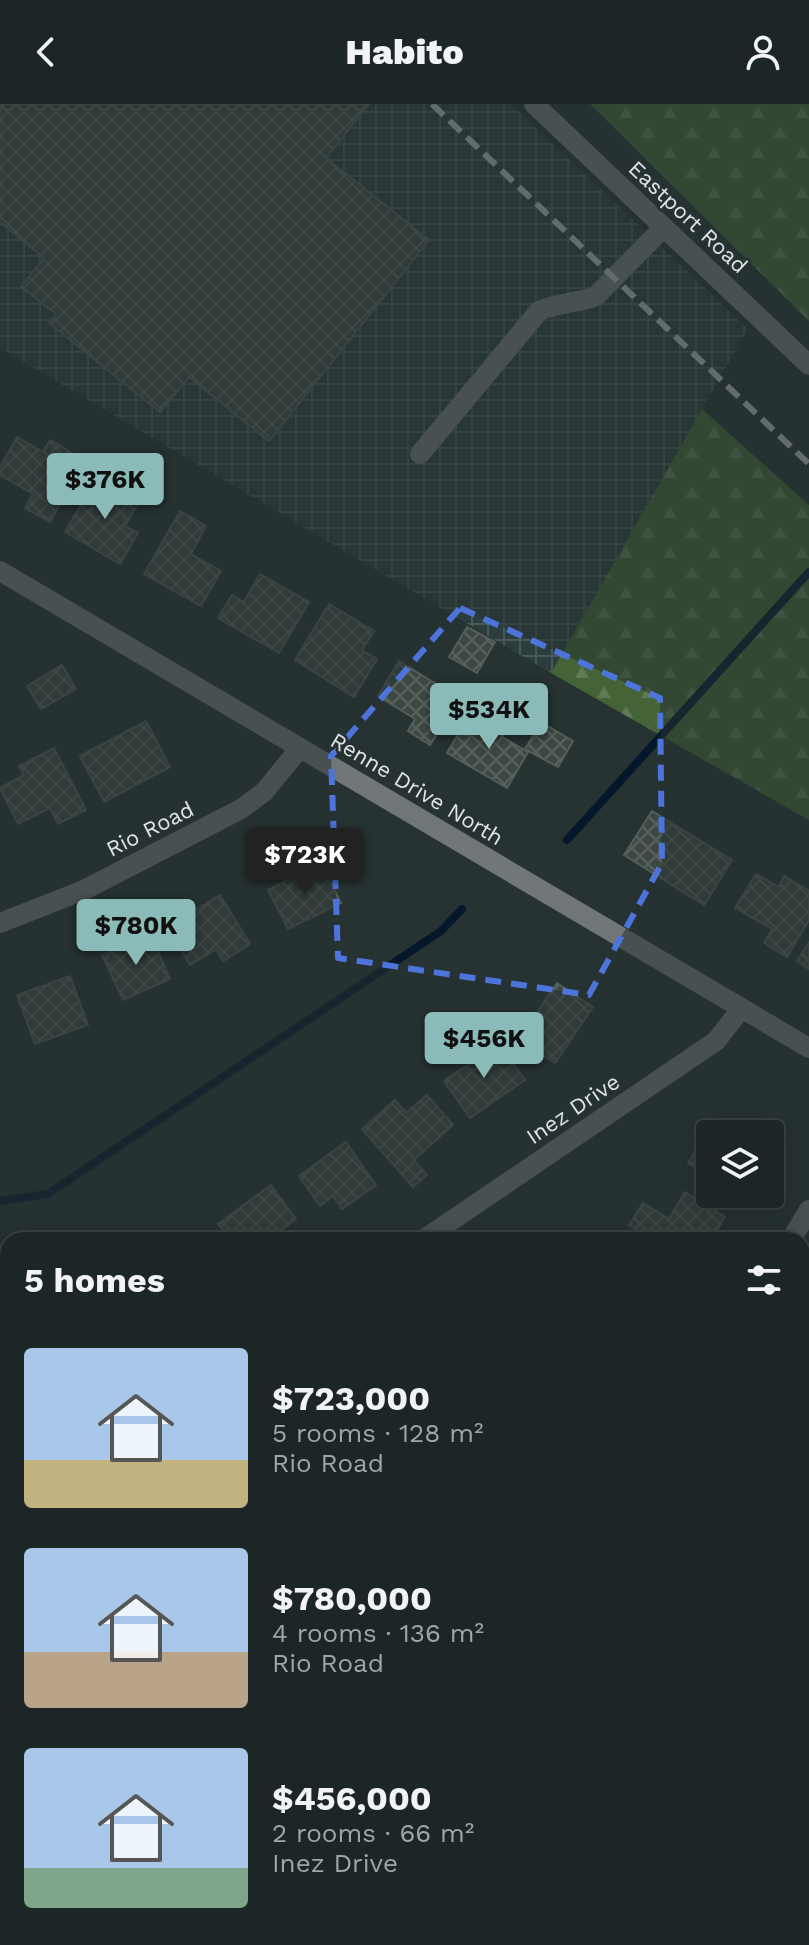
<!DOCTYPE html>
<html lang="en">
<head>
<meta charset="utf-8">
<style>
  :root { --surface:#1d2626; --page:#252e2e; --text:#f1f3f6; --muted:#a0a5a7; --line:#3b4343; --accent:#8bbbb9 }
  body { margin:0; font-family:"Work Sans",sans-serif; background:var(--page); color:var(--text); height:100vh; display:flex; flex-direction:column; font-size:30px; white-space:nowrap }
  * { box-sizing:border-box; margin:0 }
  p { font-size:26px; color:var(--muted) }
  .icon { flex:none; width:44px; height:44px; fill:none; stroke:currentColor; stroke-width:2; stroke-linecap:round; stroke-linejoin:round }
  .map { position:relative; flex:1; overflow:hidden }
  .side { position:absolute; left:0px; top:1128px; width:810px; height:714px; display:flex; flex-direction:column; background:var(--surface); border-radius:24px 24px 0 0; box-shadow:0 4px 20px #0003,0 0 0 2px var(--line) }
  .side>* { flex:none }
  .tools { position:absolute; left:696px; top:1016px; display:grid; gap:16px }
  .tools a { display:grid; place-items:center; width:88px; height:88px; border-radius:8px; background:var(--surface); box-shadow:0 4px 20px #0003,0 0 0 2px var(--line); font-size:40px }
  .price { position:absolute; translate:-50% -68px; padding:0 18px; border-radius:8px; background:var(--accent); color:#111; font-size:26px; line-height:52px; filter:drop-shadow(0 2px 4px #0008) }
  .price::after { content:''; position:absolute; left:50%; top:48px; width:24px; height:18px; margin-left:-12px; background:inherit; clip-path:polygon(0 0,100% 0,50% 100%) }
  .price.active { background:#222; color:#fff }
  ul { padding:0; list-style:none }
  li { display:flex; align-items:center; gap:24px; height:200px; padding:0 24px }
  li span { display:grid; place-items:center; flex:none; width:224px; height:160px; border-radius:8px; color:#555 }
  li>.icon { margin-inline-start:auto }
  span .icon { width:96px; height:96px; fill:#fffc; stroke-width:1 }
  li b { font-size:34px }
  h2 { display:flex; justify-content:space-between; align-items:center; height:96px; padding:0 24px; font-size:34px }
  header { display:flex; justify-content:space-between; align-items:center; height:104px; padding:0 24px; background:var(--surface); font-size:36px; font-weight:800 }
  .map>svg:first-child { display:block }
  .industrial { fill:url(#industrial-grid) }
  .forest { fill:url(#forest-firs) }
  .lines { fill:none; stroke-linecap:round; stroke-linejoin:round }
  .stream { stroke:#05182b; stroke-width:8 }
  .building { fill:url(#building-cross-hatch); stroke:#535e59; stroke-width:2 }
  .minor { stroke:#717678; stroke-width:20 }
  .rail { stroke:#aab3b2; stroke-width:6; stroke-dasharray:16 8; stroke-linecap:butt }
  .marked { fill:none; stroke:#4d74db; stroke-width:6; stroke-dasharray:16 10; stroke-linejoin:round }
  .labels { text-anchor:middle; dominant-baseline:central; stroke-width:6; stroke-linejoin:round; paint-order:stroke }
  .street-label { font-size:22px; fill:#dee5e4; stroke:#273232 }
</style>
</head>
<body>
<header><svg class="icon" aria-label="back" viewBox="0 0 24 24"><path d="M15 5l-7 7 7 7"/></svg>Habito<svg class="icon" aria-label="person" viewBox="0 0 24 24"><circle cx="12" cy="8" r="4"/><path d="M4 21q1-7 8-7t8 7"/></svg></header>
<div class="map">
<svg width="809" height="1841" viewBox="0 0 809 1841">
  <defs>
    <pattern id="industrial-grid" width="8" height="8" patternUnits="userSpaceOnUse" patternTransform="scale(2)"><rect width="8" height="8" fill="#2b3e3d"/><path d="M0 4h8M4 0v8" fill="none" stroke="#495a59"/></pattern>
    <pattern id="forest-firs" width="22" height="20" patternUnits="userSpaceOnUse" patternTransform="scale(2)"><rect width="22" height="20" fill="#446437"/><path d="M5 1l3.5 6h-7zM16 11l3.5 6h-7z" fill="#5f7a54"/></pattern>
    <pattern id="building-cross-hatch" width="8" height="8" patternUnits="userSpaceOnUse" patternTransform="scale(2)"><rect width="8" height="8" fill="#3d4843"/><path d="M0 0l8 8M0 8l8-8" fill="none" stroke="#59625e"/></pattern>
  </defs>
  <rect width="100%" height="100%" fill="#273232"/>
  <path class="industrial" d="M0 0H511L748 225 551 569 0 244Z"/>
  <path class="forest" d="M590 0H809V217Z
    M702 305 809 401V716L551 569Z"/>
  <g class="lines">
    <path class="stream" d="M567 736 809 468
      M0 1097 48 1090 441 827 462 805"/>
  </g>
  <path class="building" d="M0 0H369L326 54 429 136 269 337 189 273 160 308 49 219 56 210 21 183 44 154 0 118Z
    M17 333 43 348 50 336 85 356 50 418 25 404 33 390 0 371V363Z
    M97 374 139 398 125 422 138 429 120 460 65 428Z
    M180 407 206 422 191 450 221 467 201 502 144 470Z
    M260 470 309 498 279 549 218 514 232 491 244 498Z
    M329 500 374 527 362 546 377 555 354 593 295 556Z
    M467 523 495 538 477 569 449 553Z
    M399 557 459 594 430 641 408 627 415 615 378 592Z
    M62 561 76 585 41 605 27 582Z
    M485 609 509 623 502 633 528 648 507 684 447 649 460 627 471 633Z
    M146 617 170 663 104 698 80 652Z
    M541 618 573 637 558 663 525 645Z
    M54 644 86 706 58 720 50 704 18 720 0 684 24 671 19 662Z
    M652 707 732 756 704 801 624 751Z
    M321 759 341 799 288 825 268 786Z
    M756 770 779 783 784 772 809 787V816L787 853 764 839 772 825 735 804Z
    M220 791 250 840 223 857 216 845 190 861 167 824Z
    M150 830 170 875 123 896 102 851Z
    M809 838V865L797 857Z
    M70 872 88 921 35 940 17 891Z
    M557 879 593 903 555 959 519 935Z
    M499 939 525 976 470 1014 444 977Z
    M427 991 453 1021 414 1056 427 1071 413 1083 362 1025 395 996 406 1009Z
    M715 1015 738 1030H710V1073L688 1059Z
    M346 1038 376 1081 342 1105 333 1092 320 1102 299 1072Z
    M271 1081 296 1115 270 1134 271 1136H230L218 1120Z
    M685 1088 725 1113 711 1136H653L629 1121 643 1099 669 1115Z
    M8 1217V1259L0 1261V1219Z
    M808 1249H809V1333L802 1329V1258Z
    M802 1354 809 1358V1364L802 1376Z
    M0 1445 8 1471V1502L0 1505Z
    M802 1575 809 1579V1647L802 1643Z
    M0 1668 8 1669V1722L0 1721Z
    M463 1834H513L509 1841H459Z
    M648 1834H694L704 1840 644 1841Z"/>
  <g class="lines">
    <path class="minor" d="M534 0 809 261
      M420 350 539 207C557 198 577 200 596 192L664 123
      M0 467 809 944
      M0 819 84 786 241 705 264 688 300 644
      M423 1136 716 937 741 905
      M791 1136 809 1106
      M0 1353 8 1351
      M0 1796 8 1797
      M802 1818 809 1806
      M363 1834 374 1840
      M788 1841 793 1834"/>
    <path class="rail" d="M432 0 809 360"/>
  </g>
  <path d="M0 0H809V1841H0ZM460 504 660 594 662 759 589 891 338 854 331 652Z" fill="#273232" fill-opacity=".55" fill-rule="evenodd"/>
  <path class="marked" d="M460 504 660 594 662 759 589 891 338 854 331 652Z"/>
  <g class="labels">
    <g class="street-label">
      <text transform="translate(688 113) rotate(43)">Eastport Road</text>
      <text transform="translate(417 685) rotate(31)">Renne Drive North</text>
      <text transform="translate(150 725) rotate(-27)">Rio Road</text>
      <text transform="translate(573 1005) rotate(-34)">Inez Drive</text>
    </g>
  </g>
</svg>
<div class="tools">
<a><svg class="icon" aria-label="layers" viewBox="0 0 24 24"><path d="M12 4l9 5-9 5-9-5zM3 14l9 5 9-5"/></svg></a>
</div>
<b class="price" style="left:105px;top:417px">$376K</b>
<b class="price" style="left:489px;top:647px">$534K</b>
<b class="price active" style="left:305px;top:792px">$723K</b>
<b class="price" style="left:136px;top:863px">$780K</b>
<b class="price" style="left:484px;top:976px">$456K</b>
<section class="side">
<h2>5 homes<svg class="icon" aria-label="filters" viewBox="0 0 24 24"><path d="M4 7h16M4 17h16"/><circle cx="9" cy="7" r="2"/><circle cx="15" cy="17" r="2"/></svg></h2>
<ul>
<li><span style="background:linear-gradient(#a9c7e8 70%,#c2b280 0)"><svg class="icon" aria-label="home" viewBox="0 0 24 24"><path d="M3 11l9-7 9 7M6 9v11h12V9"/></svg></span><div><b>$723,000</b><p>5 rooms · 128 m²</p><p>Rio Road</p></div></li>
<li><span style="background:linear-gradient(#a9c7e8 65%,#b9a48a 0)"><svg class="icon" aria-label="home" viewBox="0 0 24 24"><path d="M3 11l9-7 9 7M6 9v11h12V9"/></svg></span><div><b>$780,000</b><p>4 rooms · 136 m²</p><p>Rio Road</p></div></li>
<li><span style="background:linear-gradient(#a9c7e8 75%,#7fa58c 0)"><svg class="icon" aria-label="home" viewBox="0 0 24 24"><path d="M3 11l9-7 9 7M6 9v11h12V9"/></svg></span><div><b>$456,000</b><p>2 rooms · 66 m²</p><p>Inez Drive</p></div></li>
</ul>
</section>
</div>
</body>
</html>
